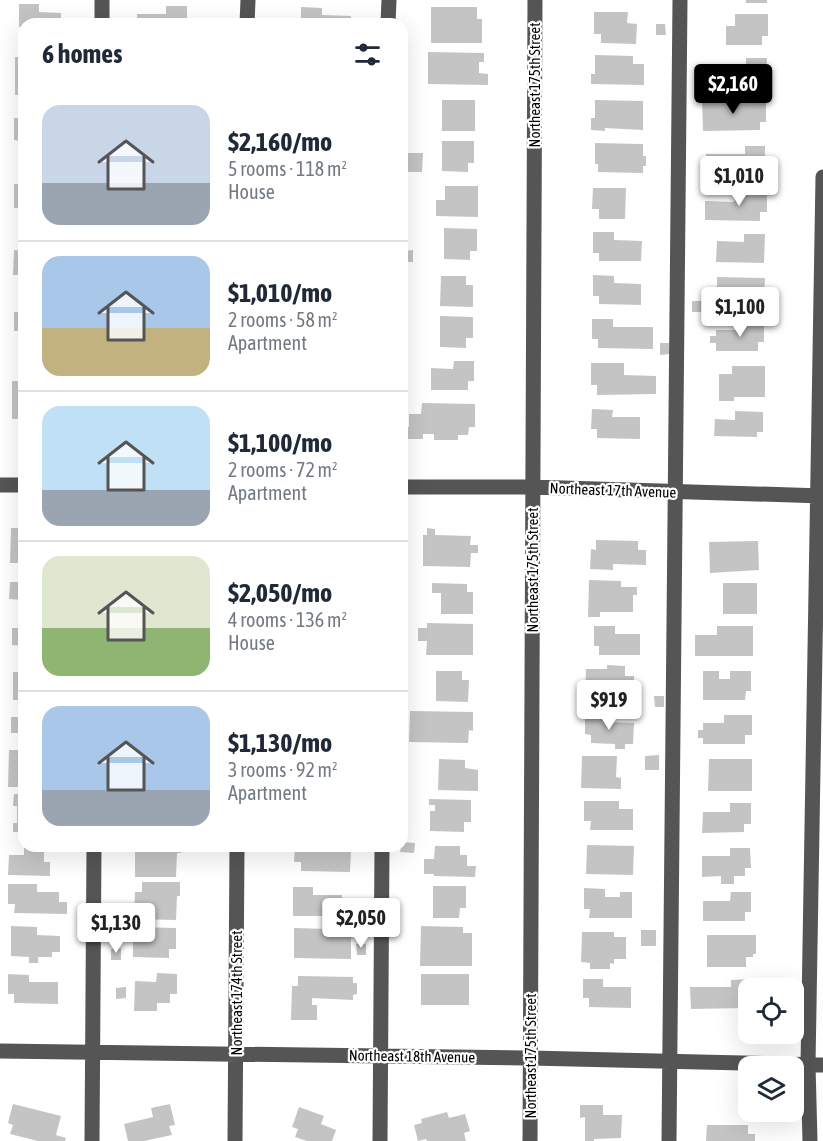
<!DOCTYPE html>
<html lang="en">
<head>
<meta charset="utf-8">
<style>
  :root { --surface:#fff; --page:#f2f2f3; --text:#1f2937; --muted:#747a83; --line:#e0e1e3; --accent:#000 }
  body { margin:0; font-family:"Asap Condensed",sans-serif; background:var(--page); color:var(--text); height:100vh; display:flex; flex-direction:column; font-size:22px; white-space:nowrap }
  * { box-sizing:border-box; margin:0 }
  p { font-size:20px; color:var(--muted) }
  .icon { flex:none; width:33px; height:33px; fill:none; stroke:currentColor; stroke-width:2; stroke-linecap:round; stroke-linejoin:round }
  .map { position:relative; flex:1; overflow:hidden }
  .details { position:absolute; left:18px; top:18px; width:390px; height:834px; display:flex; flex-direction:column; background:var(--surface); border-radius:18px; box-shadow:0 6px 24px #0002 }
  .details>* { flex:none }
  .controls { position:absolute; left:738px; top:978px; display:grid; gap:12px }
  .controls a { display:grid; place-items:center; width:66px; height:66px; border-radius:12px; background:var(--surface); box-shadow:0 6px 24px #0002; font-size:30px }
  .price { position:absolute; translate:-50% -51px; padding:0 14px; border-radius:6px; background:#fff; color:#222; font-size:20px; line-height:39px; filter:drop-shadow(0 2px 3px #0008) }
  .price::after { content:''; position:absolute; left:50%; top:36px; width:18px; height:14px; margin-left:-9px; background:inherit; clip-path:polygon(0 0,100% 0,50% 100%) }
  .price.active { background:var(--accent); color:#fff }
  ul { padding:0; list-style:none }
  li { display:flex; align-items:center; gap:18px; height:150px; padding:0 24px }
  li+li { border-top:2px solid var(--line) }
  li span { display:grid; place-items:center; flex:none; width:168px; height:120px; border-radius:18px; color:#555 }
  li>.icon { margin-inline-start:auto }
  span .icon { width:72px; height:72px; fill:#fffc; stroke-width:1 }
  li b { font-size:26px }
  h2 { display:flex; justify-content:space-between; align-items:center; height:72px; padding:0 24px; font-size:26px }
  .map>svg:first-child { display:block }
  .building { fill:#c4c4c4 }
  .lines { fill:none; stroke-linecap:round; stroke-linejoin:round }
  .minor { stroke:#555; stroke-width:15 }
  .labels { text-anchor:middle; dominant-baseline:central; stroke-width:4.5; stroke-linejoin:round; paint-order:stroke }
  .street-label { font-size:15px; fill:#000; stroke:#fff }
</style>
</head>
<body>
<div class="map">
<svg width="823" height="1141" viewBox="0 0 823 1141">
  <rect width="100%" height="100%" fill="#fff"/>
  <path class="building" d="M746 0H767V3H746Z
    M19 4H39V12L61 13V24H24V27H19Z
    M166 6H187V24H137V14H166Z
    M301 7 322 8V15L351 16V24H301Z
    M431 7H477V19H482V43H431Z
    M594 12H628L627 23 637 24 636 44 601 43V34H594Z
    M735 14H768V36H762V45H726V26H735Z
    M656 24H665L666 35H656Z
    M428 52 484 53V62H479V73L488 74V85L428 84Z
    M595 55 633 56V64H644V85L591 84V74H595Z
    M15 57H24V95H15Z
    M746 58H767L766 78H760L761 87H717V66H746Z
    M442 100H475V131H442Z
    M595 100 643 101V130L605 128V131L591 130V118H595Z
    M702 100H747V102H766V122H760V130L703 131Z
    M14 118H24V166H20V141L14 140Z
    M442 141H474V163H468V172L442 171Z
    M595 143 643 144V156H646V166H643V173L598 172V164H595Z
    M745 146H765V167H760L759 175 705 174 706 154H745Z
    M402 153H423L422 172H402Z
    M14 184H24V232H20L21 208H14Z
    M445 186H478V217L436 216V200H445Z
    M593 188H626L625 219H599V209H592Z
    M734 189 767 190V212H760V221L705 220V201L734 202Z
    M444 228 477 229V251H470V260L444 259Z
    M593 232H614V240L642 241 641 261H599V253H593Z
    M744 234H765L764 263 716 262 717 241 744 242Z
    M14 250 24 251V298H20V275H13Z
    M413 250V262H404L403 251Z
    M593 275 614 276V283L641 284V305L599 304V296H593Z
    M441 276H466V285H473V307L440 306Z
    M717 277 765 278 764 298H758V307L709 306V289H717Z
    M692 301H702V312H692Z
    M14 312H24V341H20V331H14Z
    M440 316 473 317V338H466V348L440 347Z
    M592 319H613V327H653V349L598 348V339H592Z
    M743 321 764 322V342H758V351H716V343H710V336H716V330H743Z
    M660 343H669L670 354 660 355Z
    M454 361H474V381H468V390H431V368L453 369Z
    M591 363H624V375L656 376V394L597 395V385H591Z
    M732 366H765V397H734V401H719V374H732Z
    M12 381H24V419H12Z
    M422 403 475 404V427H469L468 435H458V440H434V434H423V439H402V427H409V414H421Z
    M592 409 613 410 612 417H640V439L597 438V429H591Z
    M735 411 763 412V432H757V437L714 436 715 419 735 420Z
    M11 528H24V563H10Z
    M427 528 435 529V535L471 536 470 545H478V553H471L470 567 423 566V535H427Z
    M596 540 638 541V550H646V565L613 564V570L590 569 591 549 596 550Z
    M758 541 759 570 710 573 709 542Z
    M589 580 621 581V587H637V595H633V612H600V617H588Z
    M10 582H24V600L9 599Z
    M432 583 467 584V592H473V614H441V593H432Z
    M723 583H757V614H723Z
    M402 602H405V604L408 605 407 616H402Z
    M427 623 473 624V655H426L427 641H418V628H427Z
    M594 626H615V634H640V655H599V646H594Z
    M717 626H753V656H695V635H717Z
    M12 628H24V646L12 645Z
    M607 665 625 666V676H634V699L585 697 586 669H607Z
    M436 671H462V680H469L468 702 436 701Z
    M703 671H719V679H730V671H751V691H746L745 700H703Z
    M13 672H24V700H13Z
    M654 696H664V707H655Z
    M410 711 473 712V731L469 730 468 743 409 742Z
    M585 714H607V722L634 723 633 744H625V749H615V744L591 743V735L585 734Z
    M724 715H752V735H745V744H703V738H698V730H703V723H724Z
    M11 717H24V733H11Z
    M9 750H24V787H8Z
    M659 755V770H645V756Z
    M582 756H617L616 777 621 778V789L581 788Z
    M439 759 465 760V768L478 770V791L438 790Z
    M709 759H752V791H708Z
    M14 794H24V832H13V823H17V806H13Z
    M429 799 471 800V822H464V832L430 831V811H435V805H429Z
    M584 801H619V809H633V830H590L591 821H584Z
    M730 803H751V824H744V832L702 833 703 812H730Z
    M402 842 415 843 414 853 400 852Z
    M587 845 634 846 633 875 586 874Z
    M24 846H54V852H44V862H50V876L8 875 9 855H24Z
    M142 846H181V853H177L176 877H135V849H142Z
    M295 846H321V849L351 850 350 872 301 871V862H294Z
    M435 846H460V855H467V866H476L475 877 434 876V874H424V859H434Z
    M730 848H750L751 868H745V876H734V884H721V876L702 877V856H730Z
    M142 882H180V896H177L176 920 134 919 135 892H142Z
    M8 884H37V892H59V902H67V914L14 913 15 904H8Z
    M433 886H466V908H460L459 918H433Z
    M293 887H313V895H342V909L348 910V916H293Z
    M584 888 605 889V897H620V892H632V918H589L590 909H584Z
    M731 892H751V912H745V921H703V901H730Z
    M11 926 37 927V935L60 936V952H52V957H38V963H29V957L11 956Z
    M421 926 463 927V933H472V966H420Z
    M133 927 176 928V949H169V958L133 957Z
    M294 928 328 929V937H351V959L294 958Z
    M641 930H656V946H641Z
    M582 932H614V937H626V959H614V964L610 963V969H590V963L581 962Z
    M707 935H756V954H753V957H746V967H707Z
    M356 944H366V955H357Z
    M121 948V960H111V949Z
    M157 973 177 974V994H170V1003H157V1011H134L135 981 156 982Z
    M8 974 29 975V982H58V1004L14 1003V994H8Z
    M421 974H469V1005H421Z
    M298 976 353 977V983H357V994L353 995V1000L312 998V1005H317V1020H291L292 986H298Z
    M583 979H603V987H631V1008L589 1007V998H583Z
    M752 979V988H748L747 1008 691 1009 690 987H731V980Z
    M126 987V998L116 999V988Z
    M13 1104 61 1116 56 1135 66 1138 65 1141H38L10 1134 13 1125 8 1123Z
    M170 1104 175 1125 169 1126 172 1135 144 1141H128L124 1124 153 1117 151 1108Z
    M580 1105H603V1115H622L621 1138 594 1139V1141H585V1117L580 1118Z
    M299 1107 324 1116 321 1124 336 1130 332 1141H307L295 1137 298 1129 292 1127Z
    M447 1112 449 1118 465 1114 470 1131 464 1133 466 1141H427L426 1139 418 1141 414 1125 422 1123 421 1119Z
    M707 1125H748V1134H755V1141H706Z"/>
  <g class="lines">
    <path class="minor" d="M102 24V0
      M247 24 248 0
      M388 24 389 0
      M0 485H24
      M402 487H532L823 496
      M0 1051 530 1058 823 1065
      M92 1141 94 846
      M235 1141 237 846
      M380 1141 382 846
      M530 1141 535 0
      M669 1141 680 0
      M810 1141 808 1065 823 177"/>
  </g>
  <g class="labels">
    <g class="street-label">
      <text transform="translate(534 85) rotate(-90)">Northeast 175th Street</text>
      <text transform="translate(613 490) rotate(2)">Northeast 17th Avenue</text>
      <text transform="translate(532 570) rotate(-90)">Northeast 175th Street</text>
      <text transform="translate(236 993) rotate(-90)">Northeast 174th Street</text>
      <text transform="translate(412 1056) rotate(1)">Northeast 18th Avenue</text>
      <text transform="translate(530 1056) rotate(-90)">Northeast 175th Street</text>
    </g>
  </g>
</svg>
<div class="controls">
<a><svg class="icon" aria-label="locate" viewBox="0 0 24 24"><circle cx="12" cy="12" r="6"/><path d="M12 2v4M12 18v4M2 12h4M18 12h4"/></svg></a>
<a><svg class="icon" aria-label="layers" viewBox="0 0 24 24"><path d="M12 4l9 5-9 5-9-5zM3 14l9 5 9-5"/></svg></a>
</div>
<b class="price active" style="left:733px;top:115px">$2,160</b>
<b class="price" style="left:739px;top:207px">$1,010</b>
<b class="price" style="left:740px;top:338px">$1,100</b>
<b class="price" style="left:609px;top:731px">$919</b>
<b class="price" style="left:361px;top:949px">$2,050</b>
<b class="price" style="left:116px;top:954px">$1,130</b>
<section class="details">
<h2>6 homes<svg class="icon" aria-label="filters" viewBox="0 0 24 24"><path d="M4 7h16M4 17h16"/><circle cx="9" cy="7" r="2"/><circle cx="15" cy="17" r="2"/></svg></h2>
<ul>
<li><span style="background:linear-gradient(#c9d6e8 65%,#9aa5b1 0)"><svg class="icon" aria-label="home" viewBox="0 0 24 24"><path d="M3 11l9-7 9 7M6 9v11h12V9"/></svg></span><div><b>$2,160/mo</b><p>5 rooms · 118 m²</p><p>House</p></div></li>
<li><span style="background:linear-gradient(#a9c7e8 60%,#c2b280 0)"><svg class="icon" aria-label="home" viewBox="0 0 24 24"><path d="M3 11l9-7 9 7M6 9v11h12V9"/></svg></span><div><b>$1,010/mo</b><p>2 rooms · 58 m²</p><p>Apartment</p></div></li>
<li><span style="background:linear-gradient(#bfe0f5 70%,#9aa5b1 0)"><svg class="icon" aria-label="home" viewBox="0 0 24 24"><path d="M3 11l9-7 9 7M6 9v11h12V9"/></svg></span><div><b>$1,100/mo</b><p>2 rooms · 72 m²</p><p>Apartment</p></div></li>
<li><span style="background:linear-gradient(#dfe7d0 60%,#8fb573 0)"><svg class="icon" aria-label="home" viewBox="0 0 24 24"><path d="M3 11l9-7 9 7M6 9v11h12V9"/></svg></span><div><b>$2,050/mo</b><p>4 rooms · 136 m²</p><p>House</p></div></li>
<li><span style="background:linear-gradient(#a9c7e8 70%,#9aa5b1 0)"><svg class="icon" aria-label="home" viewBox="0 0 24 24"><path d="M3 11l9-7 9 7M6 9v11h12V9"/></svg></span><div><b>$1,130/mo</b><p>3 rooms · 92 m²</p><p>Apartment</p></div></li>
</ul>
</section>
</div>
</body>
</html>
